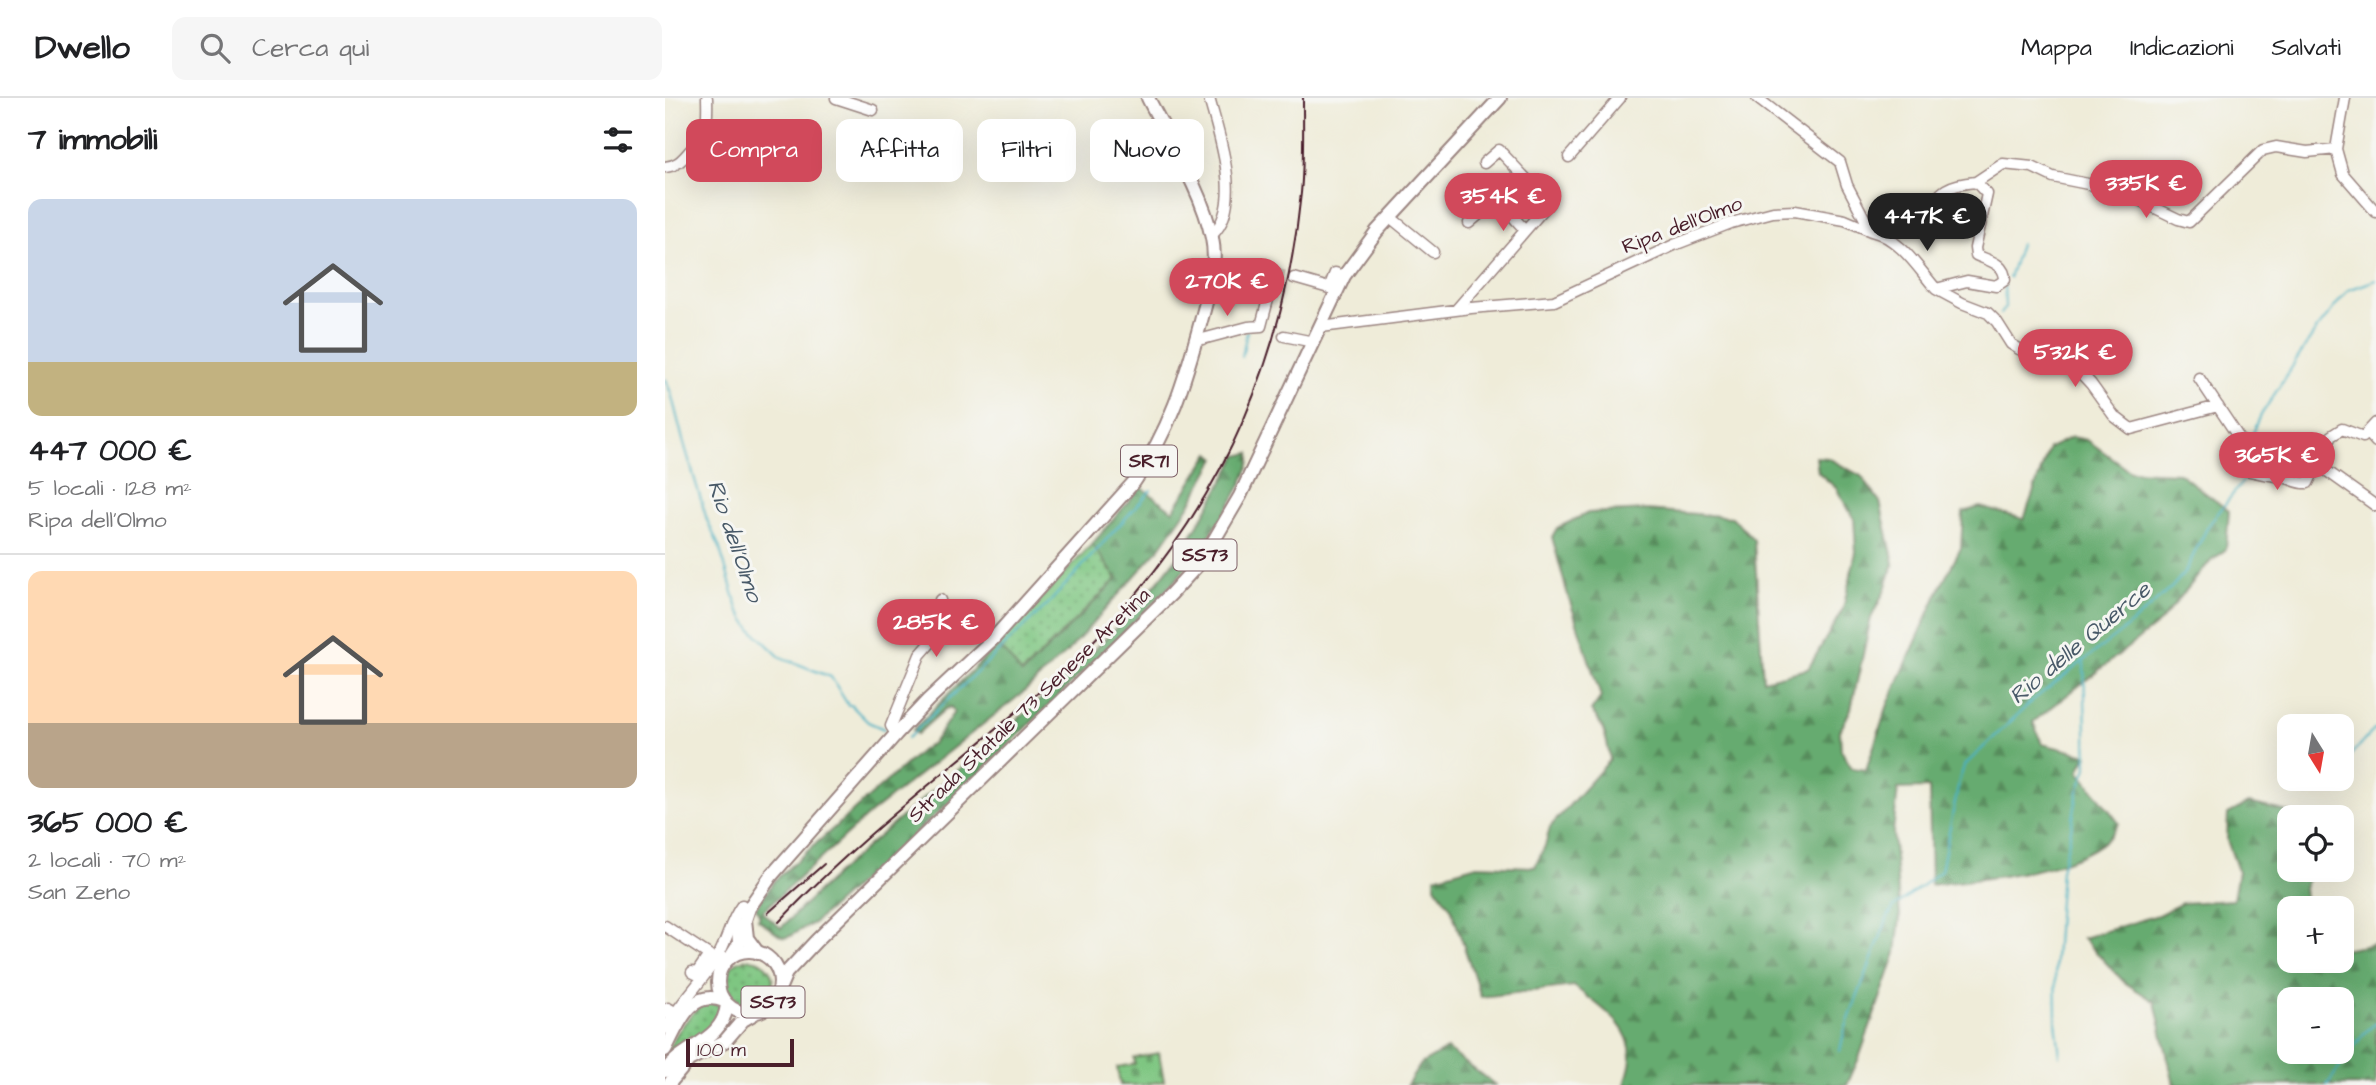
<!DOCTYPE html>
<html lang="it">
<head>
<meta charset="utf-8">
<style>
  :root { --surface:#fff; --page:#f6f6f6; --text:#202124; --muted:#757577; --line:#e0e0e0; --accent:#d1495b }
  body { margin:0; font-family:"Architects Daughter",sans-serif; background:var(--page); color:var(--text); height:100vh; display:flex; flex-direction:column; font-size:26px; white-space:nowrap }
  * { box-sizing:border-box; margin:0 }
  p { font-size:23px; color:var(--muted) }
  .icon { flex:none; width:38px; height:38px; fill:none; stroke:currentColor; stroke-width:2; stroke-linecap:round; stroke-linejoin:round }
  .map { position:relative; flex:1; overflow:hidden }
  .drawer { display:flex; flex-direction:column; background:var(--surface); width:665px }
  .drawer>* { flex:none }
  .banner { position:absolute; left:21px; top:21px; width:665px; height:63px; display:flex; gap:14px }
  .needle { width:46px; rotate:169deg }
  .tools { position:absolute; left:1612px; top:616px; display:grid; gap:14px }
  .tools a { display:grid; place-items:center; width:77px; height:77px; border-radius:14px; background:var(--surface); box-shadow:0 7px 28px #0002; font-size:35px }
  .scale { position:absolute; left:21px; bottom:18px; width:108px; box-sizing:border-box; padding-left:7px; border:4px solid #4a1f2b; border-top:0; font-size:19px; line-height:24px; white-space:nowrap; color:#4a1f2b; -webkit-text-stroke:5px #f6f6f2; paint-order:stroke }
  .price { position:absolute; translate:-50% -60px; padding:0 16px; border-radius:24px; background:var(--accent); color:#fff; font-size:23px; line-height:46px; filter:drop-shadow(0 2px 4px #0008) }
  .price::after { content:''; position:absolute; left:50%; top:42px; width:21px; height:16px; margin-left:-10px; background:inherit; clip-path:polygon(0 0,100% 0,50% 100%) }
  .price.active { background:#222; color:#fff }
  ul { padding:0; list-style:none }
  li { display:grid; align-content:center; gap:14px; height:371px; padding:0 28px }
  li+li { border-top:2px solid var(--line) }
  li span { display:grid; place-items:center; height:217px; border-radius:14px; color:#555 }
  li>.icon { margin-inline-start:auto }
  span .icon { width:126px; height:126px; fill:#fffc; stroke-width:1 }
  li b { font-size:30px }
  h2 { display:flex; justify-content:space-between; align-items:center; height:84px; padding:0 28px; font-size:30px }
  .chip { padding:0 24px; border-radius:14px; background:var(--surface); box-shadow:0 7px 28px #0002; font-size:24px; line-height:63px }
  .chip.active { background:var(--accent); color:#fff }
  header { display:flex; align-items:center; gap:42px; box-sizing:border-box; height:98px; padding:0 35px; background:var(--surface); border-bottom:2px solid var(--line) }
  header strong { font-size:33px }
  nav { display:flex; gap:38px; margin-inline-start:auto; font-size:24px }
  .search { width:490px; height:63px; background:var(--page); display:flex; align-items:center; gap:18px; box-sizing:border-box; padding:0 24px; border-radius:14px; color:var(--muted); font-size:26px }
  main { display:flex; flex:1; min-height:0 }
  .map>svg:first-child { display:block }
  .green { fill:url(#green-dots); stroke:#647256; stroke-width:2 }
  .forest { fill:url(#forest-firs); stroke:#58654d; stroke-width:2; fill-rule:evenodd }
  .cemetery { fill:url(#cemetery-stones); stroke:#647256; stroke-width:2 }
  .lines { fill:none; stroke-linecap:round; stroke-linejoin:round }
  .stream { stroke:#46b1c4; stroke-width:2 }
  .minor-tunnel { stroke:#cec3b6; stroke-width:10; stroke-dasharray:10 5; stroke-linecap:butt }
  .minor-casing { stroke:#9c8682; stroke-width:13 }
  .major-casing { stroke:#9c8682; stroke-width:16 }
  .minor { stroke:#fff; stroke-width:10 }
  .major { stroke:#fff; stroke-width:12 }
  .rail { stroke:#4a1f2b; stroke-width:2 }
  .labels { text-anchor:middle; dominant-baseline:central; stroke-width:6; stroke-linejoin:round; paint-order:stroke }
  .shield { fill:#f6f6f2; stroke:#7e6067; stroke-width:2 }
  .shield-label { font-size:19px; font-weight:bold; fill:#4a1f2b }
  .street-label { font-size:21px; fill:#4a1f2b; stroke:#f6f6f2 }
  .water-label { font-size:23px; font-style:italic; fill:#485968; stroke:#f6f6f2 }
</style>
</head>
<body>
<header>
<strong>Dwello</strong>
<div class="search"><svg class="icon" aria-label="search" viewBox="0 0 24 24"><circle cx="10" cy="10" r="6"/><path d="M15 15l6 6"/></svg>Cerca qui</div>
<nav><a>Mappa</a><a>Indicazioni</a><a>Salvati</a></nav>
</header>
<main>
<section class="drawer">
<h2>7 immobili<svg class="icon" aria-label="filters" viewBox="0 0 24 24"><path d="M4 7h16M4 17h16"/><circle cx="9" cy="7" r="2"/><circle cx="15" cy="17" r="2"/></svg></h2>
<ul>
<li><span style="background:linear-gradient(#c9d6e8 75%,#c2b280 0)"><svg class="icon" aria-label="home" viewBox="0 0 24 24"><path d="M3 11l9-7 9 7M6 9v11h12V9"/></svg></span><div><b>447 000 €</b><p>5 locali · 128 m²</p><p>Ripa dell'Olmo</p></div></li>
<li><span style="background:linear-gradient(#ffd9b3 70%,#b9a48a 0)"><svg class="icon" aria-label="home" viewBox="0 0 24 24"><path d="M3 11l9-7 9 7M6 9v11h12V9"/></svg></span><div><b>365 000 €</b><p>2 locali · 70 m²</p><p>San Zeno</p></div></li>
</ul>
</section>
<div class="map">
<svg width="1711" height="987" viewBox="0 0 1711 987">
  <defs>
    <pattern id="green-dots" width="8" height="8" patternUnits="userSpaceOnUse" patternTransform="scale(1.75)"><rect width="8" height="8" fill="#7ec681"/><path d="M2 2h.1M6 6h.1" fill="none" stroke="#69a06a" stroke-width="1.8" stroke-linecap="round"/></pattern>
    <pattern id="forest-firs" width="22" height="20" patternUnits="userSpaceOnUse" patternTransform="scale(1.75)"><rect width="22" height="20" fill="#66ab6f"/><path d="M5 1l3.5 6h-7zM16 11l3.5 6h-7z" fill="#568b5b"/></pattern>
    <pattern id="cemetery-stones" width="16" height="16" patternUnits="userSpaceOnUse" patternTransform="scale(1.75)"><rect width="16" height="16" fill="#7ec681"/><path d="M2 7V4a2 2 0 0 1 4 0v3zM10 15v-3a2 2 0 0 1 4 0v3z" fill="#69a06a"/></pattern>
  </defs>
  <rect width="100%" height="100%" fill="#f6f6f2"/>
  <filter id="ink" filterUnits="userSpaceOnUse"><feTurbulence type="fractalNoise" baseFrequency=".0143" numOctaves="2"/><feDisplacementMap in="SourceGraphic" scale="14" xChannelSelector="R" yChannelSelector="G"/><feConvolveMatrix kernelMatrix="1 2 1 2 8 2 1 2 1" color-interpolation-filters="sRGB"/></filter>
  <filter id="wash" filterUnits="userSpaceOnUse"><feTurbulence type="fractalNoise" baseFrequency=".00686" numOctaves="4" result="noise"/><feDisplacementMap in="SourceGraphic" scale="28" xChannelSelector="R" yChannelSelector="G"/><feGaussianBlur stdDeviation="1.57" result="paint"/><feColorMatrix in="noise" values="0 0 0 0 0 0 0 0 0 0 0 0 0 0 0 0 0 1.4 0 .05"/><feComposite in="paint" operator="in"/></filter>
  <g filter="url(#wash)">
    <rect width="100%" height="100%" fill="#efecd9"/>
    <path class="green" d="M427 446 452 481 356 576 333 546Z
      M60 885a24 24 0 1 1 48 0a24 24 0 1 1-48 0Z
      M41 903 57 908 55 923 0 969C0 946 24 917 41 903Z"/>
    <path class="forest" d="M1407 339 1422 342 1465 373 1514 375 1564 413 1561 451 1541 468 1495 524 1368 624 1377 646 1422 657 1414 673 1454 725C1450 730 1446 738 1441 742 1400 776 1318 780 1266 787L1264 690 1233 691 1228 734 1235 819 1231 855 1194 960 1182 987H960C962 978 966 968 966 959 966 925 933 908 909 888L816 899 786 810 770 788V779L812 767 870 769 880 748 885 729 945 662C943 644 939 625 926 613L936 599 902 494 887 439 892 430 923 415 982 412 1067 419 1089 442 1098 582 1143 571 1178 511 1191 454 1189 421 1171 390 1153 374 1151 359 1163 360 1196 378 1215 404 1229 465 1219 494 1206 520 1186 611 1175 633 1176 652 1187 670 1201 672 1223 606 1275 490 1296 450 1298 414 1315 409 1359 421 1384 350Z
      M545 355 551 360 524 408 494 451 404 552 360 593 203 717 97 814 116 830C233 708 379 617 489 488 523 449 547 403 572 358L585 355C590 380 529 460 511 482L294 696 149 825C113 841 128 849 93 821L95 818 91 809 110 782 257 652 268 645 289 614 286 609 280 611 252 636 248 632 333 546 357 576 452 481 427 446 476 389 508 413Z
      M1584 705 1644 719H1624V772H1647L1639 790 1641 810H1624V863H1676L1677 852 1711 846V987H1509L1490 904 1459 884 1418 840 1493 817 1517 805 1568 802 1573 773 1562 742 1563 716ZM1624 901H1676V954H1624Z
      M782 951 830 987H742L756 966Z"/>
    <path class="cemetery" d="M494 955 499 983 477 987H455L452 969 470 966 469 960Z"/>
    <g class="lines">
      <path class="stream" d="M1344 180 1355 146
        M1335 216 1340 209 1339 187
        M577 259 582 233
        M0 281 6 295 18 342 42 422 54 448 73 511 86 531 115 559 166 579 183 607H186L203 624 219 631
        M1590 370 1588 335 1596 317 1649 235 1683 192 1711 182
        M243 640 383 506 486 392
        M1676 667 1711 630
        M1642 697 1663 681
        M1175 953 1179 934 1223 819 1229 809 1276 773 1294 684 1299 668 1368 602 1466 526 1507 489 1520 474 1543 428 1582 378
        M1395 958 1391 924 1390 862 1396 772 1403 747 1413 693 1422 670 1419 565
        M1662 987 1699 935 1711 925"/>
    </g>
  </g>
  <g filter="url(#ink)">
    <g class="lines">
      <path class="minor-tunnel" d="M610 175 629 180"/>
      <g class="minor-casing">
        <path id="minor" d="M171 0 208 12
          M544 0C554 38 579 106 547 137
          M1680 0 1671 51 1678 76 1711 114
          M904 59 955 0
          M0 69C11 68 16 63 23 55 42 35 43 28 42 0
          M725 119 768 154
          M804 125 832 101 860 132
          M1204 128 1232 120 1267 117C1270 91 1287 86 1311 84
          M1206 133C1235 140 1253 170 1271 191L1302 183 1331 188 1340 182C1340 165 1324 163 1311 157L1310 150 1322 96 1311 84 1338 66 1367 69 1388 79 1453 92 1513 121 1524 124 1598 52 1611 49 1642 54 1671 51
          M629 180 664 190 670 175 679 178
          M1271 191 1297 205 1323 215 1332 224 1346 246 1354 251 1402 270 1413 272 1426 286 1449 318 1466 331 1553 308
          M791 212 884 105 834 52 819 65
          M656 229 806 210 889 203 1009 147 1066 125 1108 114 1130 113 1180 122 1206 133 1182 87 1175 64 1092 0
          M619 238 649 244
          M530 243 583 229 596 228 610 175
          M1534 280 1580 349 1581 372C1595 376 1607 377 1621 380 1629 382 1635 386 1643 385L1666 338 1677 331 1698 339 1711 325
          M1703 335 1711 344
          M1652 366 1711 408
          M231 636 226 628 255 557 276 533 278 523 275 502
          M0 828 44 857 31 876 27 874
          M0 915 3 910 10 914
          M0 931C14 906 34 887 50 863 62 846 64 824 77 807"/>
      </g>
      <g class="major-casing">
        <path id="major" d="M53 884a31 31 0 1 1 62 0a31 31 0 1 1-62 0Z
          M93 855 82 840 80 822 84 810 106 778 231 636 263 602 329 540 469 384C505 333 520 282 536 223 543 196 553 168 547 140 537 92 505 44 483 0
          M65 860 74 846 73 828
          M115 889 121 875 151 843 506 496 538 461 575 398 679 178 712 133 835 0
          M0 952C13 928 25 889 59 903
          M0 973C19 947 59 943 62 906
          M3 987 24 962 60 943 78 922 90 915"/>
      </g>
      <use href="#minor" class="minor"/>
      <use href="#major" class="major"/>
      <path class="rail" d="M103 815 159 766
        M114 824C198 734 300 661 391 579 535 449 617 289 636 95 639 64 638 32 638 0"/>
    </g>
  </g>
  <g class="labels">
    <g class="shield">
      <rect x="456" y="347.5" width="56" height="31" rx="5"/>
      <rect x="508.5" y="441.5" width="63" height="31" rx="5"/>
      <rect x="76.5" y="888.5" width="63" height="31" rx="5"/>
    </g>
    <g class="shield-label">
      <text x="484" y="363">SR71</text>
      <text x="540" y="457">SS73</text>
      <text x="108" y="904">SS73</text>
    </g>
    <g class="street-label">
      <text transform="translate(1017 127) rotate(-21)">Ripa dell'Olmo</text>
      <text transform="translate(364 607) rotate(-44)">Strada Statale 73 Senese Aretina</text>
    </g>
    <g class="water-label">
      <text transform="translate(70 443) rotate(71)">Rio dell'Olmo</text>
      <text transform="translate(1415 545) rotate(-40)">Rio delle Querce</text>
    </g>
  </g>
</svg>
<div class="tools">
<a><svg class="needle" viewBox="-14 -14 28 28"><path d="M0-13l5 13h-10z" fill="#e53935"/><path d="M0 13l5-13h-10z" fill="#757577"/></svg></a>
<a><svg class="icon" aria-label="locate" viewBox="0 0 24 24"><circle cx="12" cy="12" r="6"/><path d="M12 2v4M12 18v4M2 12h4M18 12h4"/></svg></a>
<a>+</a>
<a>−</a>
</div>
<div class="scale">100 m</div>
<b class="price" style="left:1481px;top:122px">335K €</b>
<b class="price" style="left:838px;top:135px">354K €</b>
<b class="price active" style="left:1262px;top:155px">447K €</b>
<b class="price" style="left:562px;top:220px">270K €</b>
<b class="price" style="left:1410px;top:291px">532K €</b>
<b class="price" style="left:1612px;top:394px">365K €</b>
<b class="price" style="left:271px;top:561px">285K €</b>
<div class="banner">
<a class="chip active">Compra</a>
<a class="chip">Affitta</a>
<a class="chip">Filtri</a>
<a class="chip">Nuovo</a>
</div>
</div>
</main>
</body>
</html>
